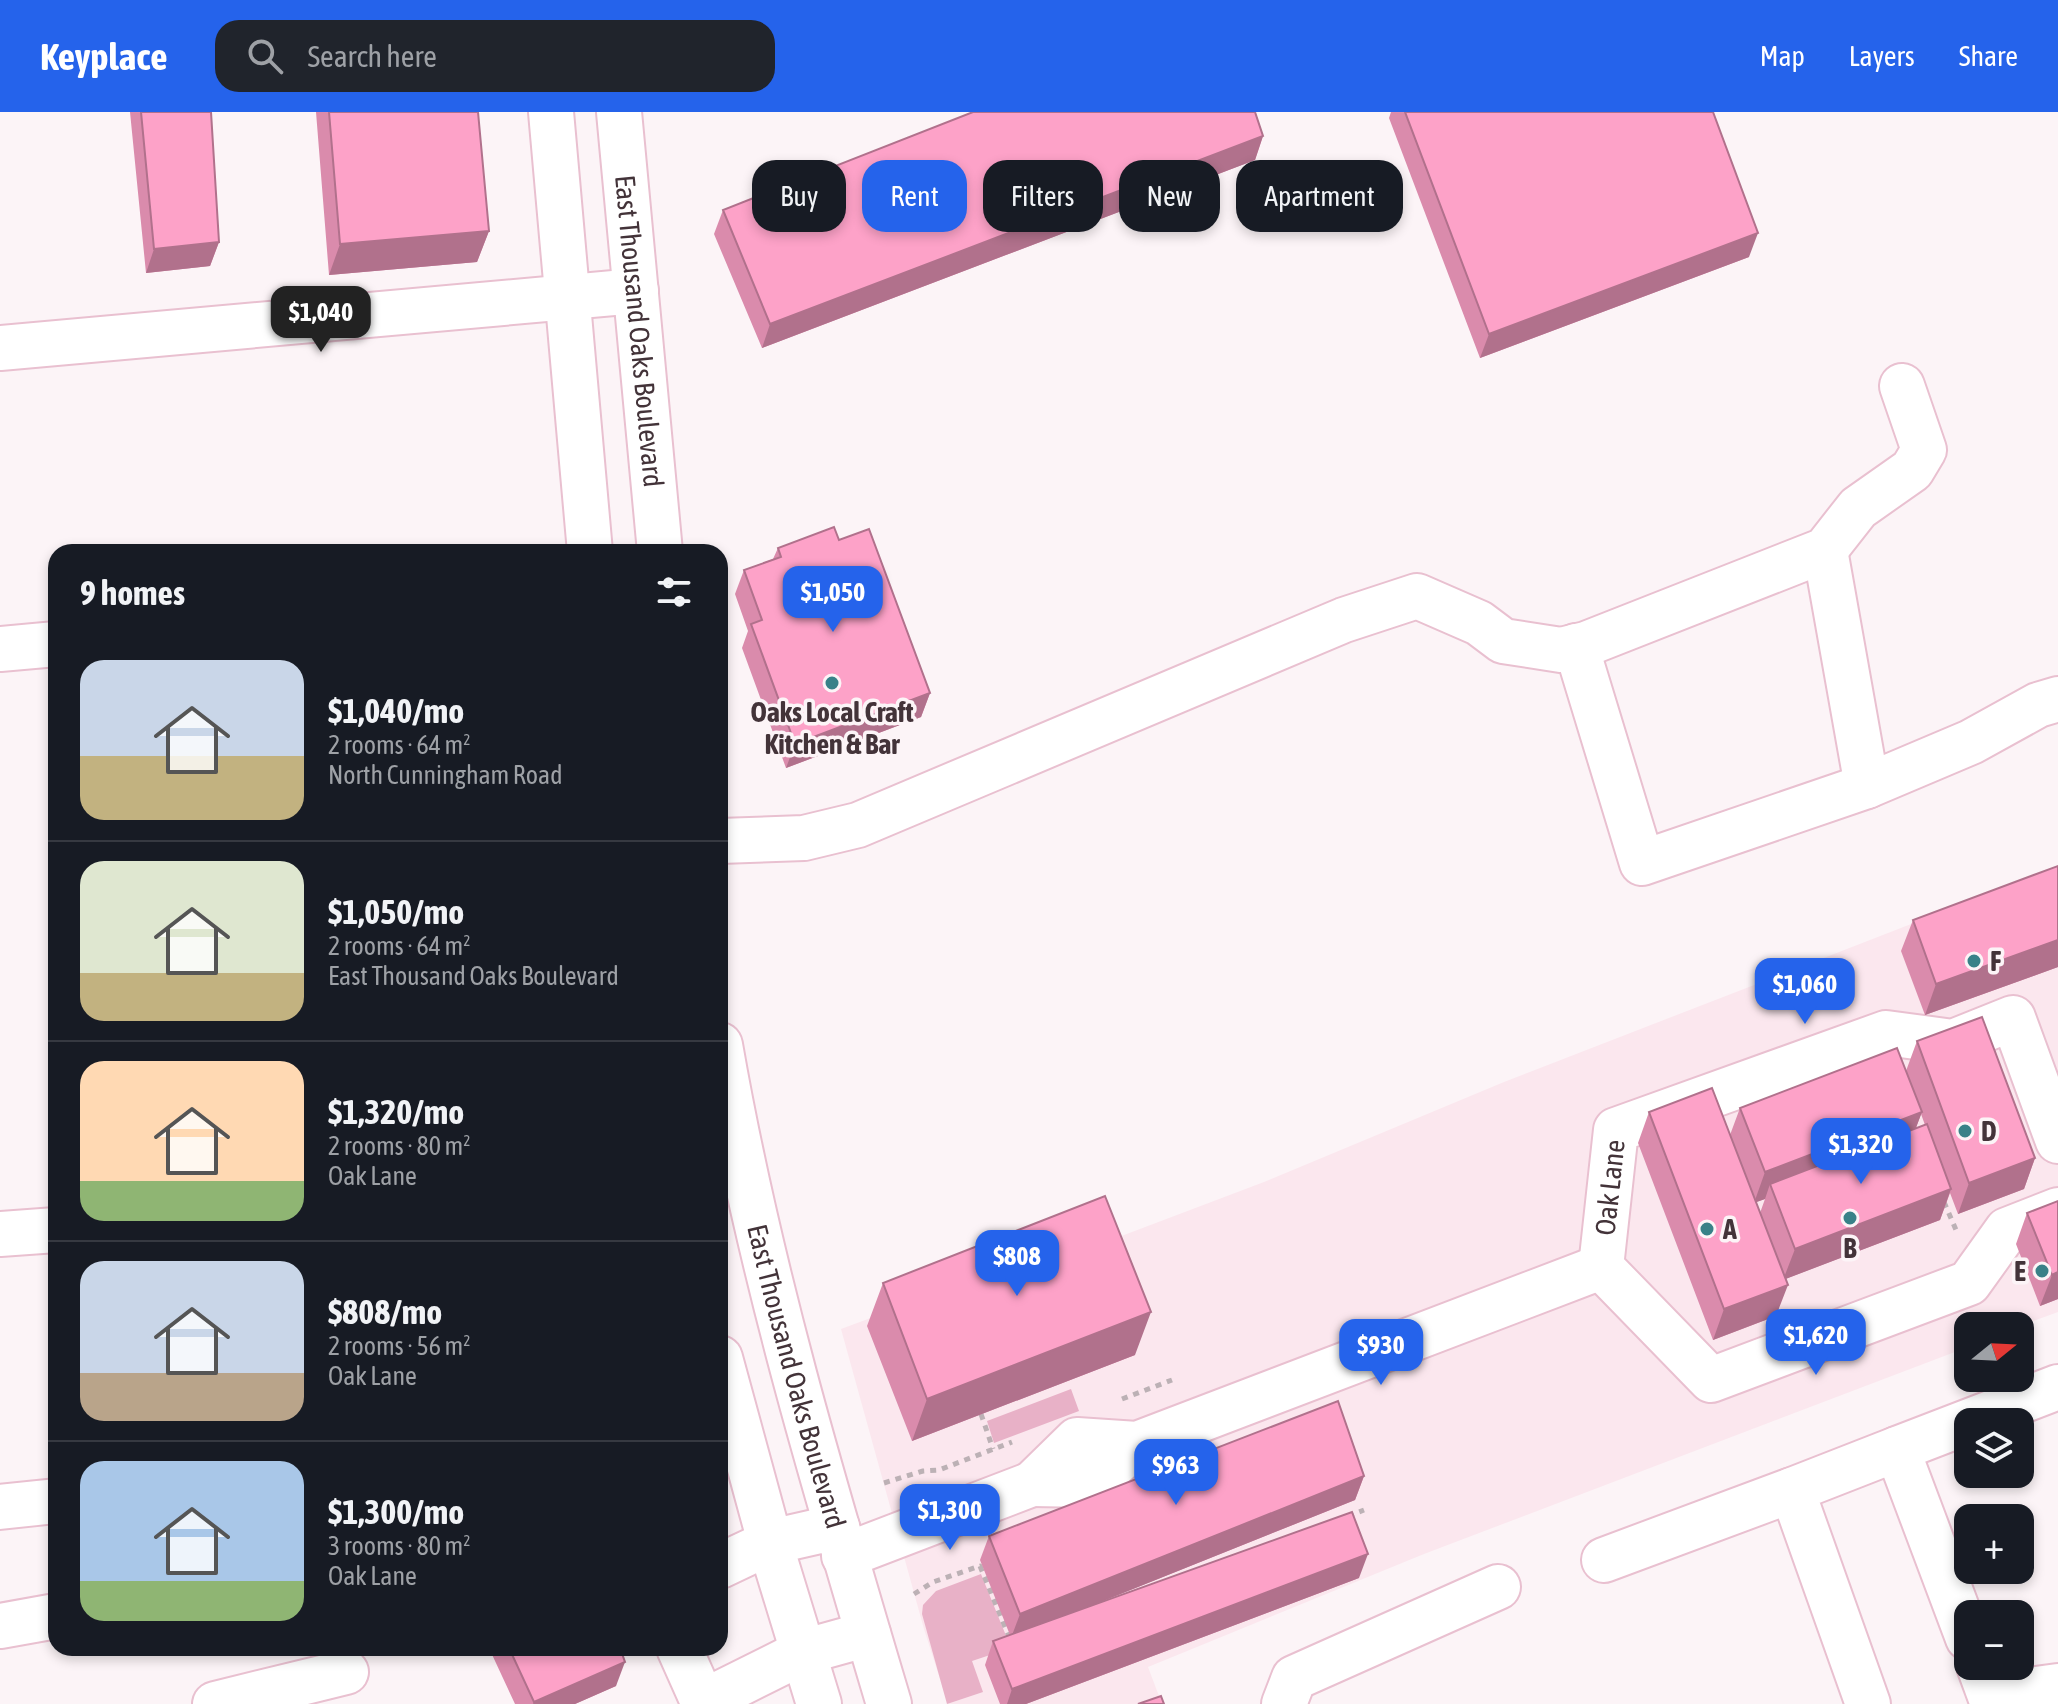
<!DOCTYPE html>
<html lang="en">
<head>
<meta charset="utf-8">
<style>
  :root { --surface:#171b24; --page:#20242c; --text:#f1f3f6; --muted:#9ea1a6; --line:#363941; --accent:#2563eb }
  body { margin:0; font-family:"Asap Condensed",sans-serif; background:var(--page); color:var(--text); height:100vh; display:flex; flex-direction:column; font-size:30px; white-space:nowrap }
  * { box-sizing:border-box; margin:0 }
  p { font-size:26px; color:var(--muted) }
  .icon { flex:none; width:44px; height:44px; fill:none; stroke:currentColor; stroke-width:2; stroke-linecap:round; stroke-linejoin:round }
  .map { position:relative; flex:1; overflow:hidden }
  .sheet { position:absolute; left:48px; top:432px; width:680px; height:1112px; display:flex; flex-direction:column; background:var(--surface); border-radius:24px; box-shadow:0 4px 12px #0003 }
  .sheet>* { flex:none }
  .hud { position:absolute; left:752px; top:48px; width:760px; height:72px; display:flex; gap:16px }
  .needle { width:52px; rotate:72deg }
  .controls { position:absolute; left:1954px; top:1200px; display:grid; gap:16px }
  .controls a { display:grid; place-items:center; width:80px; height:80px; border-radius:16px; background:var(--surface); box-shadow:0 4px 12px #0003; font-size:40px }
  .price { position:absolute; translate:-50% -68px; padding:0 18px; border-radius:16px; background:var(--accent); color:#fff; font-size:26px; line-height:52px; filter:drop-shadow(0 2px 4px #0008) }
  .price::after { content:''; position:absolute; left:50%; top:48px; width:24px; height:18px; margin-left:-12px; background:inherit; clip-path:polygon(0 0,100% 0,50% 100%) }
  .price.selected { background:#222; color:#fff }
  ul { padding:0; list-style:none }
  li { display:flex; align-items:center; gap:24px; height:200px; padding:0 32px }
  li+li { border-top:2px solid var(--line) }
  li span { display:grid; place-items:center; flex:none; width:224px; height:160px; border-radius:24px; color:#555 }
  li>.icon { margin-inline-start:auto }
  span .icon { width:96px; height:96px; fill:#fffc; stroke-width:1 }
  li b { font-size:34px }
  h2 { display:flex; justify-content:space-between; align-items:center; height:96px; padding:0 32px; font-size:34px }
  .tag { padding:0 28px; border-radius:24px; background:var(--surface); box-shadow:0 4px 12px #0003; font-size:28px; line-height:72px }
  .tag.selected { background:var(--accent); color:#fff }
  header { display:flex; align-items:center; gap:48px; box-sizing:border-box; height:112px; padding:0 40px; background:var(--accent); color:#fff }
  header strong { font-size:38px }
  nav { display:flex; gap:44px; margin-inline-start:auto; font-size:28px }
  .search { width:560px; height:72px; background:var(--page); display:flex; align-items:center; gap:20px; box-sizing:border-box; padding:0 28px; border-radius:24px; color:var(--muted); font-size:30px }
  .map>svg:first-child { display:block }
  .built { fill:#fbe7ee }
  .green { fill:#e8b1c7 }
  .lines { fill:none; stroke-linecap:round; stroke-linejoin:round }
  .minor-casing { stroke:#e9c0d0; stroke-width:48 }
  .major-casing { stroke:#e9c0d0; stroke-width:48 }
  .path { stroke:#bcb1b5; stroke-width:5; stroke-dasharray:6 6; stroke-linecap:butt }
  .minor { stroke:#fff; stroke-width:44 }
  .major { stroke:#fff; stroke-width:44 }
  .wall { fill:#da8bac; fill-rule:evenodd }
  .shaded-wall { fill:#b1718c }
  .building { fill:#fda2c8; stroke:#b1718c; stroke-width:2 }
  .poi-dot { fill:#398188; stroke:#fcf4f7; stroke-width:3 }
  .labels { text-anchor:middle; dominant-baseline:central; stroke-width:7; stroke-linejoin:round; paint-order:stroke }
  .street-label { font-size:28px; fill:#433339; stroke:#fcf4f7 }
  .poi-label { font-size:28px; font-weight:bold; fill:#433339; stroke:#fcf4f7; text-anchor:start }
</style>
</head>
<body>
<header>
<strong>Keyplace</strong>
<div class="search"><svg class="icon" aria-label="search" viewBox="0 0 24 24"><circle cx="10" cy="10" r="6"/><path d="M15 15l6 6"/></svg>Search here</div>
<nav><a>Map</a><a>Layers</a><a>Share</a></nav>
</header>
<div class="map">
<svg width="2058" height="1592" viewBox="0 0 2058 1592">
  <rect width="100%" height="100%" fill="#fcf4f7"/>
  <path class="built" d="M2058 755V1200L2020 1214H1968V1235L1424 1442 1148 1555 1162 1592H948L924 1517 841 1217 962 1172 1103 1131 1264 1070 1504 970Z"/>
  <path class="green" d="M1071 1277 1079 1299 994 1331 987 1309Z
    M981 1462 1011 1536 972 1549 983 1580 947 1592 922 1502 923 1493 936 1479Z"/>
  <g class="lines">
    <g class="minor-casing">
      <g id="minor">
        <path d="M0 236 636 179"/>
        <path d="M1825 438 1867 674"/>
        <path d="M1576 534 1642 751 1867 674 1971 630 2038 593 2058 587"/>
        <path d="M0 537 56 532"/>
        <path d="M720 729 804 726 858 713 1344 508 1417 484 1479 511 1503 529 1561 538 1586 532 1825 438 1858 396 1912 358 1924 338 1902 274"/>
        <path d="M0 1122 56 1118"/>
        <path id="s1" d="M1601 1155 1616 1018 1886 921 1953 930 2013 906 2058 1029"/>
        <path d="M1601 1155 1711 1268 1969 1171 2007 1118 2058 1098"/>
        <path d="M1137 1332 1077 1328 1032 1372 1091 1373 1137 1332 1601 1155"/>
        <path d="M1897 1337 2058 1275"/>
        <path d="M0 1395 56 1389"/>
        <path d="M844 1444 1032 1372"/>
        <path d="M1604 1448 1792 1378"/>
        <path d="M720 1454 771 1430 837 1415"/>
        <path d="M0 1514 56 1504"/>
        <path d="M679 1536 704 1592"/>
        <path d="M1979 1554 1993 1592"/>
        <path d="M215 1592 346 1560"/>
        <path d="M706 1592 717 1583 803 1540 868 1522"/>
        <path d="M1284 1592 1294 1566 1498 1475"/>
        <path d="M1868 1592 1792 1378 1897 1337 1968 1526"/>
        <path d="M1998 1592 2036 1577 2058 1574"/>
      </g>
    </g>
    <g class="major-casing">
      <g id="major">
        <path d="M551 0 590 440"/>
        <path id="s2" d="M619 0 660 440"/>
        <path id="s3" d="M720 933C759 1157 824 1374 889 1592"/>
        <path d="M720 1246 775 1448 819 1592"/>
      </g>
    </g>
    <path class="path" d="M1944 1090 1956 1118
      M1122 1287 1172 1268
      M981 1302 993 1337
      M884 1371 923 1359 939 1358 1012 1330
      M1348 1404 1364 1398
      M914 1482 933 1470 980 1454 1010 1527"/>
    <use href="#minor" class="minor"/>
    <use href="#major" class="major"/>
  </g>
  <path class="wall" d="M130 0H211L219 130 210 154 146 161Z
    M316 0H478L489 119 477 150 329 163Z
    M1391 0H1713L1749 145 1480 246 1389 6Z
    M1263 24 1255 48 762 236 714 122 723 98Z
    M839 428 930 581 921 605 786 656 742 536 748 519 735 482 744 458 773 447 778 436Z
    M2058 754V855L1925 903 1901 839 1913 808Z
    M1917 929 2035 1046 2024 1077 1958 1102 1950 1081 1940 1108 1785 1167 1776 1204 1713 1228 1638 1031 1649 1000 1730 1023 1740 996 1906 959ZM1921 1002 1925 1013 1916 1016ZM1765 1087 1760 1101 1756 1090Z
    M2058 1089V1187L2040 1194 2016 1132 2027 1101Z
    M883 1171 1135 1243 912 1329 867 1214Z
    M1364 1364 1355 1388 1088 1495 1359 1466 1026 1592H1000L985 1553 993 1529 1010 1523 980 1448 989 1424Z
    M489 1536H620L616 1574 575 1592H515Z"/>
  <path class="shaded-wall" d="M1263 24 1255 48 762 236 770 212Z
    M489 119 477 150 329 163 340 132Z
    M1758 121 1749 145 1480 246 1489 222Z
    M219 130 210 154 146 161 154 137Z
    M930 581 921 605 786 656 795 632Z
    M2058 828V855L1925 903 1936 872Z
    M1922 1000 1910 1031 1770 1072 1765 1087 1754 1091 1765 1060Z
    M2035 1046 2024 1077 1958 1102 1969 1071Z
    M1951 1077 1940 1108 1783 1168 1795 1137Z
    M2058 1160V1187L2040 1194 2052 1163Z
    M1788 1173 1776 1204 1713 1228 1724 1197Z
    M1151 1200 1135 1243 912 1329 927 1287Z
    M1364 1364 1355 1388 1011 1526 1020 1502Z
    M1368 1442 1359 1466 1026 1592H1007L1012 1577Z
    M625 1550 616 1574 575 1592H533L534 1590Z"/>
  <path class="building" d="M141 0H211L219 130 154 137Z
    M329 0H478L489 119 340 132Z
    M973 0H1255L1263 24 770 212 723 98Z
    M1405 0H1713L1758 121 1489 222Z
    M834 415 839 428 869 417 930 581 795 632 751 512 762 508 744 458 781 445 778 436Z
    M2058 754V828L1936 872 1913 808Z
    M1982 905 2035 1046 1969 1071 1917 929Z
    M1897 936 1922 1000 1765 1060 1740 996Z
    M1712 976 1788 1173 1724 1197 1649 1000Z
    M1927 1012 1951 1077 1795 1137 1770 1072Z
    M1105 1084 1151 1200 927 1287 883 1171Z
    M2058 1089V1160L2052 1163 2027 1101Z
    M1338 1289 1364 1364 1020 1502 989 1424Z
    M1352 1400 1368 1442 1012 1577 993 1529Z
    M509 1536H620L625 1550 534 1590Z
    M1161 1584 1164 1592H1138Z"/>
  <g class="poi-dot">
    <circle cx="832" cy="571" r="8"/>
    <circle cx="1974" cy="849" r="8"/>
    <circle cx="1965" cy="1019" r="8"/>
    <circle cx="1850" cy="1106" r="8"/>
    <circle cx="1707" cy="1117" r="8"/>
    <circle cx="2042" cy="1159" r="8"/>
  </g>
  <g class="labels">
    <g class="street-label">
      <text stroke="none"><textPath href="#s2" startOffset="220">East Thousand Oaks Boulevard</textPath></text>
      <text stroke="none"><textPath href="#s1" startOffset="80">Oak Lane</textPath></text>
      <text stroke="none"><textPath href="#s3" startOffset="340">East Thousand Oaks Boulevard</textPath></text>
    </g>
    <g class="poi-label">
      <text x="832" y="600" text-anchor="middle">Oaks Local Craft<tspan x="832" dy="32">Kitchen &amp; Bar</tspan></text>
      <text x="1990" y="849">F</text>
      <text x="1981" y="1019">D</text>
      <text x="1723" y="1117">A</text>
      <text x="1850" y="1136" text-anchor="middle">B</text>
      <text x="2026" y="1159" text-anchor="end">E</text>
    </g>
  </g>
</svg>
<div class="controls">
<a><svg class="needle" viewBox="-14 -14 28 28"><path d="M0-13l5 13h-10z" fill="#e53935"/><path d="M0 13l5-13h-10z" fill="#9ea1a6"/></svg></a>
<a><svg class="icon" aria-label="layers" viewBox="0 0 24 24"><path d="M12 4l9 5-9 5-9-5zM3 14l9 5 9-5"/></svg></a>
<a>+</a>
<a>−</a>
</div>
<b class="price selected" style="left:321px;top:242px">$1,040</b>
<b class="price" style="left:833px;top:522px">$1,050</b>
<b class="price" style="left:1805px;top:914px">$1,060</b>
<b class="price" style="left:1861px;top:1074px">$1,320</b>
<b class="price" style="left:1017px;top:1186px">$808</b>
<b class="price" style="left:1816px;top:1265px">$1,620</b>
<b class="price" style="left:1381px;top:1275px">$930</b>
<b class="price" style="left:1176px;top:1395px">$963</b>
<b class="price" style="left:950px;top:1440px">$1,300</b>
<div class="hud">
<a class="tag">Buy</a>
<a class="tag selected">Rent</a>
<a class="tag">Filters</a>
<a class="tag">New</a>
<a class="tag">Apartment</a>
</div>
<section class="sheet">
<h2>9 homes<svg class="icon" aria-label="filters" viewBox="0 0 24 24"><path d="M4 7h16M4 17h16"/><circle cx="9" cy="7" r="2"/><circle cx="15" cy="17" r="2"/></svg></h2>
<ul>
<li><span style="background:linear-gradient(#c9d6e8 60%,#c2b280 0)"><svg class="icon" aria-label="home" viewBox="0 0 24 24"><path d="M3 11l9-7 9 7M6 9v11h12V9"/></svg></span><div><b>$1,040/mo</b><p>2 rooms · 64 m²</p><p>North Cunningham Road</p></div></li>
<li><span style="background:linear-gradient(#dfe7d0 70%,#c2b280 0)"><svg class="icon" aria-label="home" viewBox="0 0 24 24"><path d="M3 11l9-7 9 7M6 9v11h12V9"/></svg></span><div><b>$1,050/mo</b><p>2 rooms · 64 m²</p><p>East Thousand Oaks Boulevard</p></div></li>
<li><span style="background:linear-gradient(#ffd9b3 75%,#8fb573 0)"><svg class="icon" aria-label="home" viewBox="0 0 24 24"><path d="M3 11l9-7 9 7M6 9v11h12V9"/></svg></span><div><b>$1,320/mo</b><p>2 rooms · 80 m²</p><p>Oak Lane</p></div></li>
<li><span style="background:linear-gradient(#c9d6e8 70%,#b9a48a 0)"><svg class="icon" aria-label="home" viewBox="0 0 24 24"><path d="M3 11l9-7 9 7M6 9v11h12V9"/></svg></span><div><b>$808/mo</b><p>2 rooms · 56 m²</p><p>Oak Lane</p></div></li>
<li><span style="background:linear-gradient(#a9c7e8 75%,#8fb573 0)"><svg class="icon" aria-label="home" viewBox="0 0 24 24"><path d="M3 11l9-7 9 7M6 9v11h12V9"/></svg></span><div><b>$1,300/mo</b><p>3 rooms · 80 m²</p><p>Oak Lane</p></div></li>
</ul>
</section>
</div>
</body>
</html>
